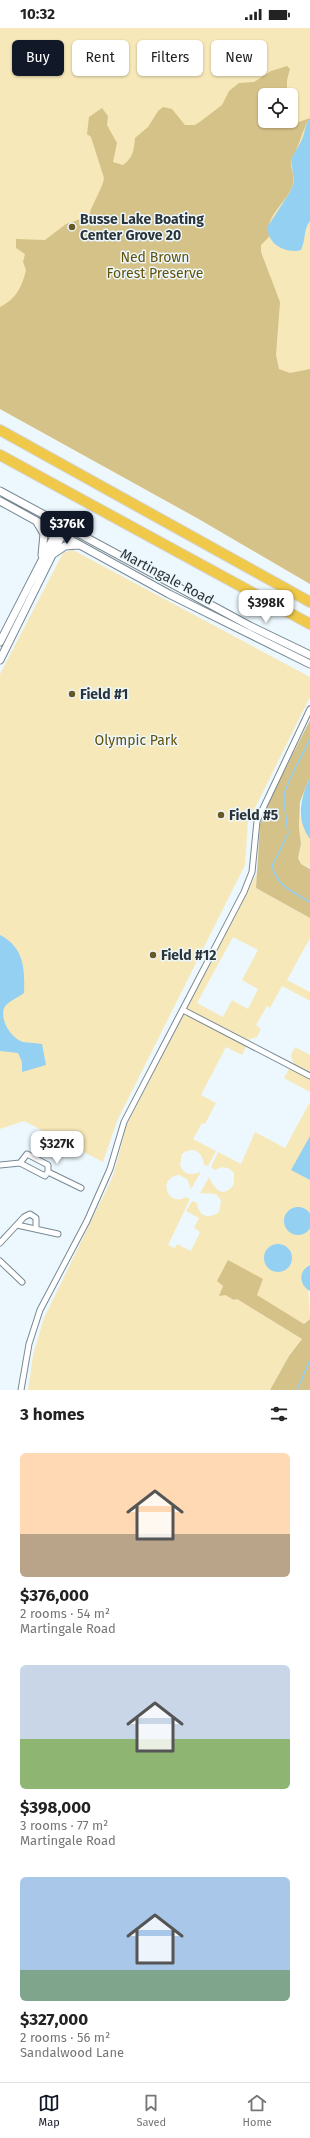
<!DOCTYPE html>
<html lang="en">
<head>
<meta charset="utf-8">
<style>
  :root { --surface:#fff; --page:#f2f2f2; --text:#222; --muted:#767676; --line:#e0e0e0; --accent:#111827 }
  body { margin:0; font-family:"Fira Sans",sans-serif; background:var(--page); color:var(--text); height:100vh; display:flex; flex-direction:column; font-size:15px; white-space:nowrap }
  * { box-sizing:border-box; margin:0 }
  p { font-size:13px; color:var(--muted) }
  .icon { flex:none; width:22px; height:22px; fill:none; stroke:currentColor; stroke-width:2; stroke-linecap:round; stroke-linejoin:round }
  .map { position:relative; height:1362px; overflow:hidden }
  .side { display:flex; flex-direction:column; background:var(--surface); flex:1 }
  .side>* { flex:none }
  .banner { position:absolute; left:12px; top:12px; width:286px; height:36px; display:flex; gap:8px }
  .tools { position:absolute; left:258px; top:60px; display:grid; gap:8px }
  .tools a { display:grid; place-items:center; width:40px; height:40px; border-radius:6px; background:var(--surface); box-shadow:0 1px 3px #0004; font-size:20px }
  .price { position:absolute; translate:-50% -34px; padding:0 9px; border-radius:8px; background:#fff; color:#222; font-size:13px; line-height:26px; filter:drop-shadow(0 1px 2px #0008) }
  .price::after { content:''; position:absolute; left:50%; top:24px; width:12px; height:9px; margin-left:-6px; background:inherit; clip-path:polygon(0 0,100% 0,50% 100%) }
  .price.current { background:var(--accent); color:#fff }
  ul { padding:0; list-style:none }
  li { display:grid; align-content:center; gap:8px; height:212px; padding:0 20px }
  li span { display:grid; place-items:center; height:124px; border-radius:6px; color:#555 }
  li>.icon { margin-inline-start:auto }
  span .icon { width:72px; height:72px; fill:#fffc; stroke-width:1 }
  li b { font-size:17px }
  h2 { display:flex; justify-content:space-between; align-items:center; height:48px; padding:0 20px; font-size:17px }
  .chip { padding:0 14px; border-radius:6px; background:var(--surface); box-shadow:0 1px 3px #0004; font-size:14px; line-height:36px }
  .chip.current { background:var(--accent); color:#fff }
  .status { display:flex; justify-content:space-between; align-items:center; height:28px; padding:0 20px; background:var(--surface); direction:ltr }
  .status svg { height:11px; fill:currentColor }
  .tabs { display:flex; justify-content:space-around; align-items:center; height:56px; border-top:1px solid var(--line); background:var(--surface); font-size:11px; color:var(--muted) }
  .tabs a { display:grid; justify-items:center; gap:2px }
  .tabs .current { color:var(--accent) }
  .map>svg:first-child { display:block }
  .green { fill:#f7e8b9; fill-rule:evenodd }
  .forest { fill:#d5c288 }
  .water { fill:#93d0f2 }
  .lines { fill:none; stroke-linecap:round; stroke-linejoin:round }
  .stream { stroke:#93d0f2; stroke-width:1.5 }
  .street-casing { stroke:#778892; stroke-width:7 }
  .secondary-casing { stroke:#778892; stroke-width:9 }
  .highway-casing { stroke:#d5d6d7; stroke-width:12 }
  .street { stroke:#fff; stroke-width:5 }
  .secondary { stroke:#fff; stroke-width:7 }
  .highway { stroke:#f0c94a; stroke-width:10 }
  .poi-dot { fill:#685826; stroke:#ecf8fe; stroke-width:1.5 }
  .labels { text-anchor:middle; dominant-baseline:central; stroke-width:3; stroke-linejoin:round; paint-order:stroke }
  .poi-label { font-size:14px; font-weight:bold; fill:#2d3438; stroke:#ecf8fe; text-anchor:start }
  .park-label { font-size:14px; fill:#655108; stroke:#ecf8fe }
  .street-label { font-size:14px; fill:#2d3438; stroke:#ecf8fe }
</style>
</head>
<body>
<div class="status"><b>10:32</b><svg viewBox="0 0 49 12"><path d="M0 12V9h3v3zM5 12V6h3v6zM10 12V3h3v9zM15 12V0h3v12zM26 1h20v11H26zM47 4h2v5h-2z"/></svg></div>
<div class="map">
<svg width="310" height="1362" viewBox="0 0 310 1362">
  <rect width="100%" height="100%" fill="#ecf8fe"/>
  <path class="green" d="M0 0H310V556L197 490 0 381ZM265 67H291V93H265Z
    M73 522 310 649V669L248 794 245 837 117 1093 103 1134 24 1093 0 1101V646L63 525Z
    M301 786 310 811V840L301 836 298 830 301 816 299 800Z
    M257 845 256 860 310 890V910L287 952 310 964V973L282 958 270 980 267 978 256 997 261 1001 257 1009 250 1011 242 1027 226 1019 201 1067 216 1075 205 1096 202 1095 193 1111 216 1123 208 1138 204 1137C203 1124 193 1117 182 1126L180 1137C184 1148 192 1147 201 1144L191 1161 187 1151 179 1147C157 1149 167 1180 186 1169L190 1171 168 1217 175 1220 177 1216 191 1223 200 1204 194 1200 199 1190 186 1183 192 1173 197 1175C198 1188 209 1192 219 1184L221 1173C216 1162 209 1167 200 1165L209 1149C214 1160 223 1172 234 1156V1145C229 1139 222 1137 215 1142L211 1139 218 1124 241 1136 255 1104 285 1120 310 1074V1108L292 1142 310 1152V1187L300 1180 288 1183 309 1202 310 1200V1237L307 1238 310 1291 304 1296 256 1267 257 1261 223 1258 220 1267H225L234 1272 237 1271 302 1311 289 1328 270 1362H28L33 1327 44 1290 113 1148 127 1096ZM233 909 258 922 242 952 258 961 248 981 232 972 223 989 197 975ZM280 1216 288 1220 292 1232 288 1240 276 1244 268 1239 264 1231Z
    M295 1019 310 1027V1064L284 1050 293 1034 291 1027Z"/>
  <path class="forest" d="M287 38 290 41 287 52V67H265V93H290L293 96 310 90C301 103 300 119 291 131 290 139 295 149 293 156 289 173 262 190 270 208L261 217V224L280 274 276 327 279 341 290 345 310 341V556L197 490 0 381V279C16 271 22 259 26 242L23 234 25 226 16 220V211L45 212 66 196 89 188C92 175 103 160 104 150L91 109 87 106 89 89 102 80 108 88 107 97 117 115 113 134 123 137C133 130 134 122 135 110L148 99 158 83 163 79 172 81 185 97H195L201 93 222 77 229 63 239 55 254 54 271 43Z
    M310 692V749L300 774 299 800 301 816 298 830 301 836 310 841V890L256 860 260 796 267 777Z
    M228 1232 263 1251 257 1267 304 1296 310 1291V1362H270L289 1328 302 1311 237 1271 234 1272 225 1267 219 1268 223 1258 217 1253Z"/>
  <path class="water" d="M310 90V193C303 202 306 212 301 222 286 226 266 216 268 198L290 164 294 154 291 131C295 123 300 117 303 109 305 102 306 96 310 90Z
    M310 749V811C295 790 301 770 310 749Z
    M0 907C24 919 25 941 24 965 18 970 8 973 4 980 0 993 11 1010 23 1014 29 1015 37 1015 42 1016L46 1037 22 1044V1034L18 1025 0 1023Z
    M310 1108V1152L291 1142Z
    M284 1193a14 14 0 1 1 28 0a14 14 0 1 1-28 0Z
    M264 1230a14 14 0 1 1 28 0a14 14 0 1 1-28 0Z
    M310 1237V1263C299 1257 298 1243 310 1237Z"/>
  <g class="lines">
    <path class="stream" d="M310 711 294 742 285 763 284 773 288 806 272 838C277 858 293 864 310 874
      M297 1362 310 1332"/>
    <g class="street-casing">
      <path id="street" d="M183 982 310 1048
        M0 1137 20 1135 45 1148 48 1144V1137L27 1126 20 1135
        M48 1144 81 1160
        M17 1197 58 1206
        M0 1215 24 1189 30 1186 36 1190V1201
        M0 1233 22 1254
        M21 1362 29 1316 40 1282 87 1193 110 1141 124 1094 244 864 252 844 257 793 310 681"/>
    </g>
    <g class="secondary-casing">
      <path id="secondary" d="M0 463 250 598 310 627
        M0 473 169 566 310 636
        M37 494 44 506 42 527
        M53 526 65 518 79 517
        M0 614 58 501
        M0 632 64 503"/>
    </g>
    <g class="highway-casing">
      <path id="highway" d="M0 402 310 574
        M0 427 310 596"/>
    </g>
    <use href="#street" class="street"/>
    <use href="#secondary" class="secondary"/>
    <use href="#highway" class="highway"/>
  </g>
  <g class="poi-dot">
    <circle cx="72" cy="199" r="4"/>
    <circle cx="72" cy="666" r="4"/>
    <circle cx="221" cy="787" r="4"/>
    <circle cx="153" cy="927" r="4"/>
  </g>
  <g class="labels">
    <g class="poi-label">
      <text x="80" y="191">Busse Lake Boating<tspan x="80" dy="16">Center Grove 20</tspan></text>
      <text x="80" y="666">Field #1</text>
      <text x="229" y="787">Field #5</text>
      <text x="161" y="927">Field #12</text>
    </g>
    <g class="park-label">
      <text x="155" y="229">Ned Brown<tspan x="155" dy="16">Forest Preserve</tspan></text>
      <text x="136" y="712">Olympic Park</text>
    </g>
    <g class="street-label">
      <text transform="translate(167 549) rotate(28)">Martingale Road</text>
    </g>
  </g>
</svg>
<div class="tools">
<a><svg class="icon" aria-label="locate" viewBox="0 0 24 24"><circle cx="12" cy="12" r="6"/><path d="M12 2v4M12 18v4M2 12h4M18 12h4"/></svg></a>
</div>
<b class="price current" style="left:67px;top:517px">$376K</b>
<b class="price" style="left:266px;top:596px">$398K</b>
<b class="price" style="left:57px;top:1137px">$327K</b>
<div class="banner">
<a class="chip current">Buy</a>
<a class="chip">Rent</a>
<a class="chip">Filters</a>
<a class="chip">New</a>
</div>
</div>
<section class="side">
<h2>3 homes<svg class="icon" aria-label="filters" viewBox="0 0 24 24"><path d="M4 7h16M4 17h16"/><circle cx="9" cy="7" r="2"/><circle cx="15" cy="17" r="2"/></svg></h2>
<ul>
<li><span style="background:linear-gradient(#ffd9b3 65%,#b9a48a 0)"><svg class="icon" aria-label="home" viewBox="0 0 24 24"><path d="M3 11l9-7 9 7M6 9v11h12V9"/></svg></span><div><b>$376,000</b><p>2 rooms · 54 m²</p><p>Martingale Road</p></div></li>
<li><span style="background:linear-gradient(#c9d6e8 60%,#8fb573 0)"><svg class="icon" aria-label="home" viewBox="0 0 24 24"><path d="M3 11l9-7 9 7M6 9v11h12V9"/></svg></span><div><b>$398,000</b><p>3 rooms · 77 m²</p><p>Martingale Road</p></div></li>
<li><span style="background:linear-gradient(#a9c7e8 75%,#7fa58c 0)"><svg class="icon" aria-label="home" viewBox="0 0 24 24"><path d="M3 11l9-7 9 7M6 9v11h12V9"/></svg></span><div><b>$327,000</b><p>2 rooms · 56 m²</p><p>Sandalwood Lane</p></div></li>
</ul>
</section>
<nav class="tabs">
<a class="current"><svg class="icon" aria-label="map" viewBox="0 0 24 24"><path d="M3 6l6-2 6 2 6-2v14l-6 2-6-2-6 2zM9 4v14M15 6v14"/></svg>Map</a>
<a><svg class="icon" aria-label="saved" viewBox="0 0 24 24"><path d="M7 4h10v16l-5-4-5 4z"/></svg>Saved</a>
<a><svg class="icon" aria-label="home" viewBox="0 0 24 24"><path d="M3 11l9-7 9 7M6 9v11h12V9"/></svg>Home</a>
</nav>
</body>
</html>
